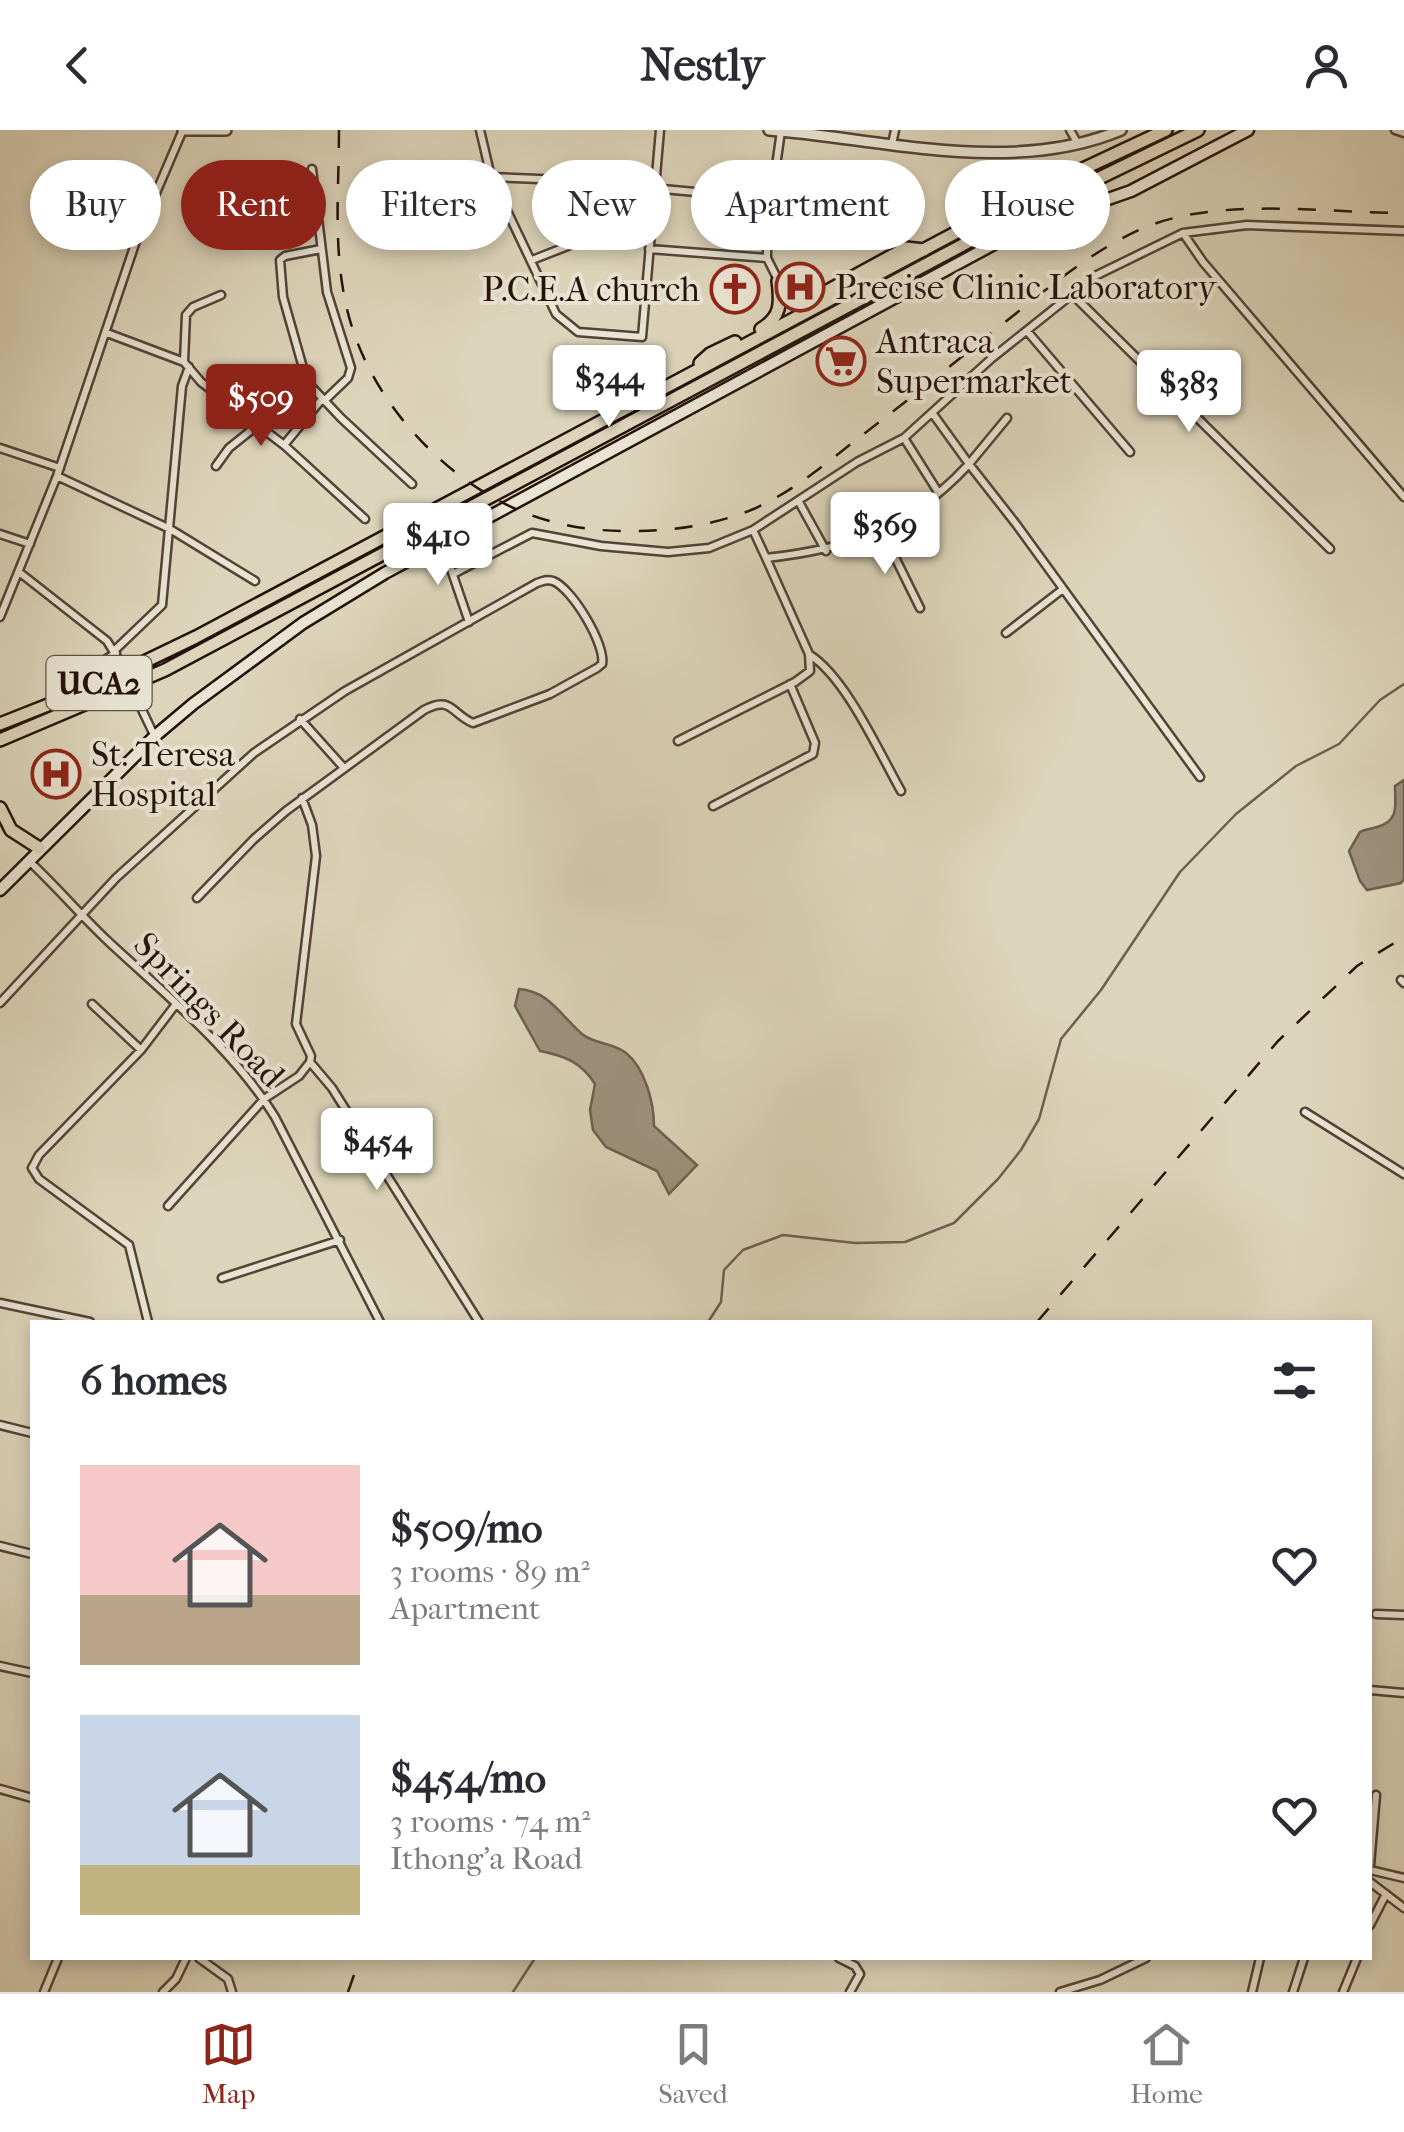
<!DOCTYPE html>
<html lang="en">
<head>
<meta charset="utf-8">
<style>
  :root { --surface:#fff; --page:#f2f2f3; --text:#2b2b33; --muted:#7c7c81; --line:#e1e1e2; --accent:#8f2418 }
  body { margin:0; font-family:"IM FELL French Canon",serif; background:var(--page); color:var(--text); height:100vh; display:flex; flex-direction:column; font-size:38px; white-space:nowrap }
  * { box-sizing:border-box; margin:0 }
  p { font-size:32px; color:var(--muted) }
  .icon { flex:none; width:55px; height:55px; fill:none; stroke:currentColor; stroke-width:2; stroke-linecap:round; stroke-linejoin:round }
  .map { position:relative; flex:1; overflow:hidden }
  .details { position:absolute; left:30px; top:1190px; width:1342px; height:640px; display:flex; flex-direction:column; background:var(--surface); border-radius:0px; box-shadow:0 5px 15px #0003 }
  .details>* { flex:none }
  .hud { position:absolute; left:30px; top:30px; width:1345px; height:90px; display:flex; gap:20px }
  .price { position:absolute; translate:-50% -85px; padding:0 22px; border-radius:10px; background:#fff; color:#222; font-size:32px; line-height:65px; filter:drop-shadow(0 2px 5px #0008) }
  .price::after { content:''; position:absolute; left:50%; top:60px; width:30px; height:22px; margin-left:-15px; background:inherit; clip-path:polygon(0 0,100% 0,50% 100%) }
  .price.on { background:var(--accent); color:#fff }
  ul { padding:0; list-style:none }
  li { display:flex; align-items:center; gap:30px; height:250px; padding:0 50px }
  li span { display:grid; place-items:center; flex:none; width:280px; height:200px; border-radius:0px; color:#555 }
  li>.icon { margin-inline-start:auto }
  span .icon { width:120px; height:120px; fill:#fffc; stroke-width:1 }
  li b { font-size:42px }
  h2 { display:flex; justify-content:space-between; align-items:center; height:120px; padding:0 50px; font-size:42px }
  .chip { padding:0 35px; border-radius:45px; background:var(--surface); box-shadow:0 5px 15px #0003; font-size:35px; line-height:90px }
  .chip.on { background:var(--accent); color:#fff }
  header { display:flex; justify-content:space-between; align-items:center; height:130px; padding:0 50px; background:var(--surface); font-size:45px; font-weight:700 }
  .tabs { display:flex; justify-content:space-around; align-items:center; height:140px; border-top:2px solid var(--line); background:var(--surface); font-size:28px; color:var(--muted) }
  .tabs a { display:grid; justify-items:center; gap:5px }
  .tabs .on { color:var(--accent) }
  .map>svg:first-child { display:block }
  .water { fill:#9e937f; stroke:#6d5f50; stroke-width:2.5 }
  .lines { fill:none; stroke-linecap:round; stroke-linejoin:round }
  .stream { stroke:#6d5f50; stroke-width:2.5 }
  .minor-casing { stroke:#524336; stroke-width:11 }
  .tertiary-casing { stroke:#524336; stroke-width:14 }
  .secondary-casing { stroke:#24120a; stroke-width:15 }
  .trunk-casing { stroke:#24120a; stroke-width:16 }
  .minor { stroke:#e9e4d3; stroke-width:6 }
  .tertiary { stroke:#e9e4d3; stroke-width:9 }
  .secondary { stroke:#e9e4d3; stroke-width:10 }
  .trunk { stroke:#ddd5bb; stroke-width:11 }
  .rail { stroke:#24120a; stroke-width:2.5; stroke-dasharray:18 18; stroke-linecap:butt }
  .minor-bridge-casing { stroke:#524336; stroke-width:11; stroke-linecap:butt }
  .minor-bridge { stroke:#e9e4d3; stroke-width:6 }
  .labels { text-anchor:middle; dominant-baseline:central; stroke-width:8; stroke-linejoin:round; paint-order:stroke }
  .shield { fill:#e9e4d3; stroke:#5f5146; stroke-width:2.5 }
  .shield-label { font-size:32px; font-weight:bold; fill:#24120a }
  .poi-label { font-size:35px; fill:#24120a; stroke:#e9e4d3; text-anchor:start }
  .street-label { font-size:35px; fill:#24120a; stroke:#e9e4d3 }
</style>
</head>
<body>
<header><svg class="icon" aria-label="back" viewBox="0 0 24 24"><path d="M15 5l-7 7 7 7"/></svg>Nestly<svg class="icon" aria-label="person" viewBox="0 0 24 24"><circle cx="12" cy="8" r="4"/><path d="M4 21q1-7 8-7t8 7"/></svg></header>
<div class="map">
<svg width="1404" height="1862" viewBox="0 0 1404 1862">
  <rect width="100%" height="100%" fill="#ddd5bb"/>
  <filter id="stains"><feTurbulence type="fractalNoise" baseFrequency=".002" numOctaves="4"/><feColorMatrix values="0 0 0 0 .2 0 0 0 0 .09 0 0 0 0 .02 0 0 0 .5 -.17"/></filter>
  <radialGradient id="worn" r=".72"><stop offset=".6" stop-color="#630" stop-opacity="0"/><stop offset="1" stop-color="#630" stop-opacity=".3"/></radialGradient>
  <path class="water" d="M1404 650V749L1401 753 1367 760 1360 751 1349 721 1360 702C1365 699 1371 699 1377 697 1400 691 1395 674 1395 656Z
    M519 859C549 861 560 885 582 904 594 914 614 913 626 923 645 938 654 973 654 996L697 1035 669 1064 657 1041 606 1017 593 1000 590 980 595 954C581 932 565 926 540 921L515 876Z"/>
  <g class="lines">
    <path class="stream" d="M708 1192 721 1172 724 1140 743 1120 783 1105 855 1113 905 1112 954 1093 998 1049 1021 1020 1039 989 1061 909 1101 860 1180 742 1236 684 1296 636 1339 614 1380 570 1404 554
      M513 1862 535 1828"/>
    <g class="minor-casing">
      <path id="minor" d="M480 0 491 47 556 184 578 202 642 207 660 0
        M1070 0 1078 14
        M1395 0 1404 3
        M892 14 895 0
        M312 39 327 162 351 238 348 248 324 271
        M491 47 564 50 772 69
        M1183 103 1203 132 1404 367
        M321 119 285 126 280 130 283 167 307 252 341 288 412 354
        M649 119 767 128
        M532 130 583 110 650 111
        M778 150 767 128V99L781 1
        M1073 165 1330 419
        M1027 201 1130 322
        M107 203 184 232 201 252 284 315 365 389
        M184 231 186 185 193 177 221 165
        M933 284 969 334 1007 288
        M904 308 938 362
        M284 315 322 269
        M0 318 60 338
        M216 336 229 318 259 294
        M57 346 170 399 255 451
        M799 372 826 421
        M753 400 766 428C850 419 910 398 969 334L1016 394 1200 647
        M882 401 920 478
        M0 404 30 414
        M442 413 469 492
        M19 442 107 511 120 532
        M453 444 532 403 601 416 668 422 709 418 753 400 857 332 904 308 991 229 1095 146 1183 103 1247 95 1404 101
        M0 487 57 346 138 105 182 2
        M1006 503 1063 459
        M115 520 162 475 182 256 189 237
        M810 525C846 548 879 622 901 661
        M80 545 116 523
        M134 563 154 605
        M300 589 344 638
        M678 611 795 552 810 541 809 524 766 428
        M713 676 813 624 815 613 790 554
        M29 731C57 757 82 787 110 813 168 867 233 919 275 987L380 1192
        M1401 850 1404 853
        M0 873 116 748 254 623 345 561 537 453C544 451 546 449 553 451 572 458 606 515 602 534L597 538 550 564 473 593C451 584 452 565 424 580L286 681 254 709 197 768
        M92 874 141 920
        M310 932 332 958 479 1192
        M1305 982 1404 1044
        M168 1076 264 969 299 946 310 932 311 926 296 894 316 726 312 695 302 668
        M222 1148 340 1110
        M0 1173 90 1192
        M148 1192 129 1115 39 1049 32 1038 39 1025 141 920 176 874
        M0 1295 32 1303
        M0 1416 32 1424
        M1376 1484 1404 1485
        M0 1536 32 1543
        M1370 1560 1404 1563
        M0 1659 32 1668
        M1370 1735 1376 1665
        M1370 1740 1404 1748
        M1370 1752 1404 1778
        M1370 1795 1386 1764
        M199 1828 228 1849 232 1862
        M839 1828 855 1836 860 1844 850 1862
        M44 1862 58 1828
        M163 1862 176 1849 186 1828
        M1060 1862 1100 1850 1146 1828
        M1252 1862 1260 1828
        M1293 1862 1304 1828
        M1343 1862 1357 1828"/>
    </g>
    <g class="tertiary-casing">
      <path id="tertiary" d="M183 0H226
        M769 0C884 9 1011 46 1121 0"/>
    </g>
    <g class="secondary-casing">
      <path id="secondary" d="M0 760 155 606 193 574 303 493 385 443 994 114 1031 96 1131 61 1248 0"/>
    </g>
    <g class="trunk-casing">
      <path id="trunk" d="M778 151C791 166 799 171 818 166L906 118 924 120
        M761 199C781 187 781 174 778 151
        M700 233 710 224 735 212
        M0 594 86 560 196 507 1019 69 1166 0
        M0 610 165 540 970 111 1198 0
        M0 678 11 700 39 718"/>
    </g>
    <use href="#minor" class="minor"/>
    <use href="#tertiary" class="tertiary"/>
    <use href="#secondary" class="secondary"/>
    <use href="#trunk" class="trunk"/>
    <path class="rail" d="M339 0C339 53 334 107 343 159 355 237 404 305 467 351 515 385 564 400 622 401 668 402 713 396 756 378 793 361 824 335 856 310 906 272 955 232 1004 193 1048 158 1090 122 1141 99 1217 66 1323 83 1404 83
      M1037 1192 1278 911 1357 836 1404 807
      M348 1862 360 1828"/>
    <g class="minor-bridge-casing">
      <path id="minor-bridge" d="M120 532 134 563"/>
    </g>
    <use href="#minor-bridge" class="minor-bridge"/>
  </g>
  <defs>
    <g id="hospital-ring" transform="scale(2.5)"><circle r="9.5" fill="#e9e4d3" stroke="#8f2418" stroke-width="1.5"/><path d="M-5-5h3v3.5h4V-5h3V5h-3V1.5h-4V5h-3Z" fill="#8f2418"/></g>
    <g id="church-ring" transform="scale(2.5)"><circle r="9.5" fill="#e9e4d3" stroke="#8f2418" stroke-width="1.5"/><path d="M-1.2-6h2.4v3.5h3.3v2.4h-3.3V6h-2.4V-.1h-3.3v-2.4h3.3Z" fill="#8f2418"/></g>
    <g id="supermarket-ring" transform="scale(2.5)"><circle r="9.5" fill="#e9e4d3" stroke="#8f2418" stroke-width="1.5"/><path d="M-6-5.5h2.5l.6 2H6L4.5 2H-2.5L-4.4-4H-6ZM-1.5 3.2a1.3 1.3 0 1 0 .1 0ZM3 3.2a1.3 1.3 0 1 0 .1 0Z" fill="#8f2418"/></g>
  </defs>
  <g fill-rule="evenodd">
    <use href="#hospital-ring" x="800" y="157"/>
    <use href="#church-ring" x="735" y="159"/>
    <use href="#supermarket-ring" x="841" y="231"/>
    <use href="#hospital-ring" x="56" y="644"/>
  </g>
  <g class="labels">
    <rect class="shield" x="46.5" y="526" width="105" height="54" rx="8"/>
    <g class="shield-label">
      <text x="99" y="553">UCA2</text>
    </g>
    <g class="poi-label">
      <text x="835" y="157">Precise Clinic Laboratory</text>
      <text x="700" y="159" text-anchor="end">P.C.E.A church</text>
      <text x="876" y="211">Antraca<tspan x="876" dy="40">Supermarket</tspan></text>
      <text x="91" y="624">St. Teresa<tspan x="91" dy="40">Hospital</tspan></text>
    </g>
    <g class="street-label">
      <text transform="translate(209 880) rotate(46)">Springs Road</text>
    </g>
  </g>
  <rect width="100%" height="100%" filter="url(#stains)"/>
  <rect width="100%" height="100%" fill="url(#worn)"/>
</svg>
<b class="price" style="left:609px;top:300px">$344</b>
<b class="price" style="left:1189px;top:305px">$383</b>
<b class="price on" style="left:261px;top:319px">$509</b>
<b class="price" style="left:885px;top:447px">$369</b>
<b class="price" style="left:438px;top:458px">$410</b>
<b class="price" style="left:377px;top:1063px">$454</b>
<div class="hud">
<a class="chip">Buy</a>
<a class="chip on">Rent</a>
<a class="chip">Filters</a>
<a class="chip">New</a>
<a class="chip">Apartment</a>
<a class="chip">House</a>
</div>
<section class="details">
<h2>6 homes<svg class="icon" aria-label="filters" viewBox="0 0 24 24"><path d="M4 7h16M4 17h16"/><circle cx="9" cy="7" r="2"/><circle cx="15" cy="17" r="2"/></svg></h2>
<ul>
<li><span style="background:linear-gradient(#f6c9c9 65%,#b9a48a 0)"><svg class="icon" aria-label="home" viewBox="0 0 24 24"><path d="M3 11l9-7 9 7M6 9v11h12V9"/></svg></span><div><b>$509/mo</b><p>3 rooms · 89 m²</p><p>Apartment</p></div><svg class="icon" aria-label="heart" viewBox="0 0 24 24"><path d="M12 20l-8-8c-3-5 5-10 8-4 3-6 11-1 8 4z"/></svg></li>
<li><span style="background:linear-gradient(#c9d6e8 75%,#c2b280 0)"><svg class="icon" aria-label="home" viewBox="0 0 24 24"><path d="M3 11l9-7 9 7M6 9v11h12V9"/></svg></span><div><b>$454/mo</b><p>3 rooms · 74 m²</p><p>Ithong'a Road</p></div><svg class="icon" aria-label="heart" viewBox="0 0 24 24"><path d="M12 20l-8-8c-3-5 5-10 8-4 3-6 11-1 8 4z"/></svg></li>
</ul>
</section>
</div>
<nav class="tabs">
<a class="on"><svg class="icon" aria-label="map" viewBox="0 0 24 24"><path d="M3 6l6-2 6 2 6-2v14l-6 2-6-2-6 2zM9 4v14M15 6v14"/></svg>Map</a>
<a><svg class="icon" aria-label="saved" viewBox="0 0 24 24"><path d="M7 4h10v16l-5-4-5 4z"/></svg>Saved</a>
<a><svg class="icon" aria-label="home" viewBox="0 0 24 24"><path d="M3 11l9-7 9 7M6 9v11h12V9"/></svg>Home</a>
</nav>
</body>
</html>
